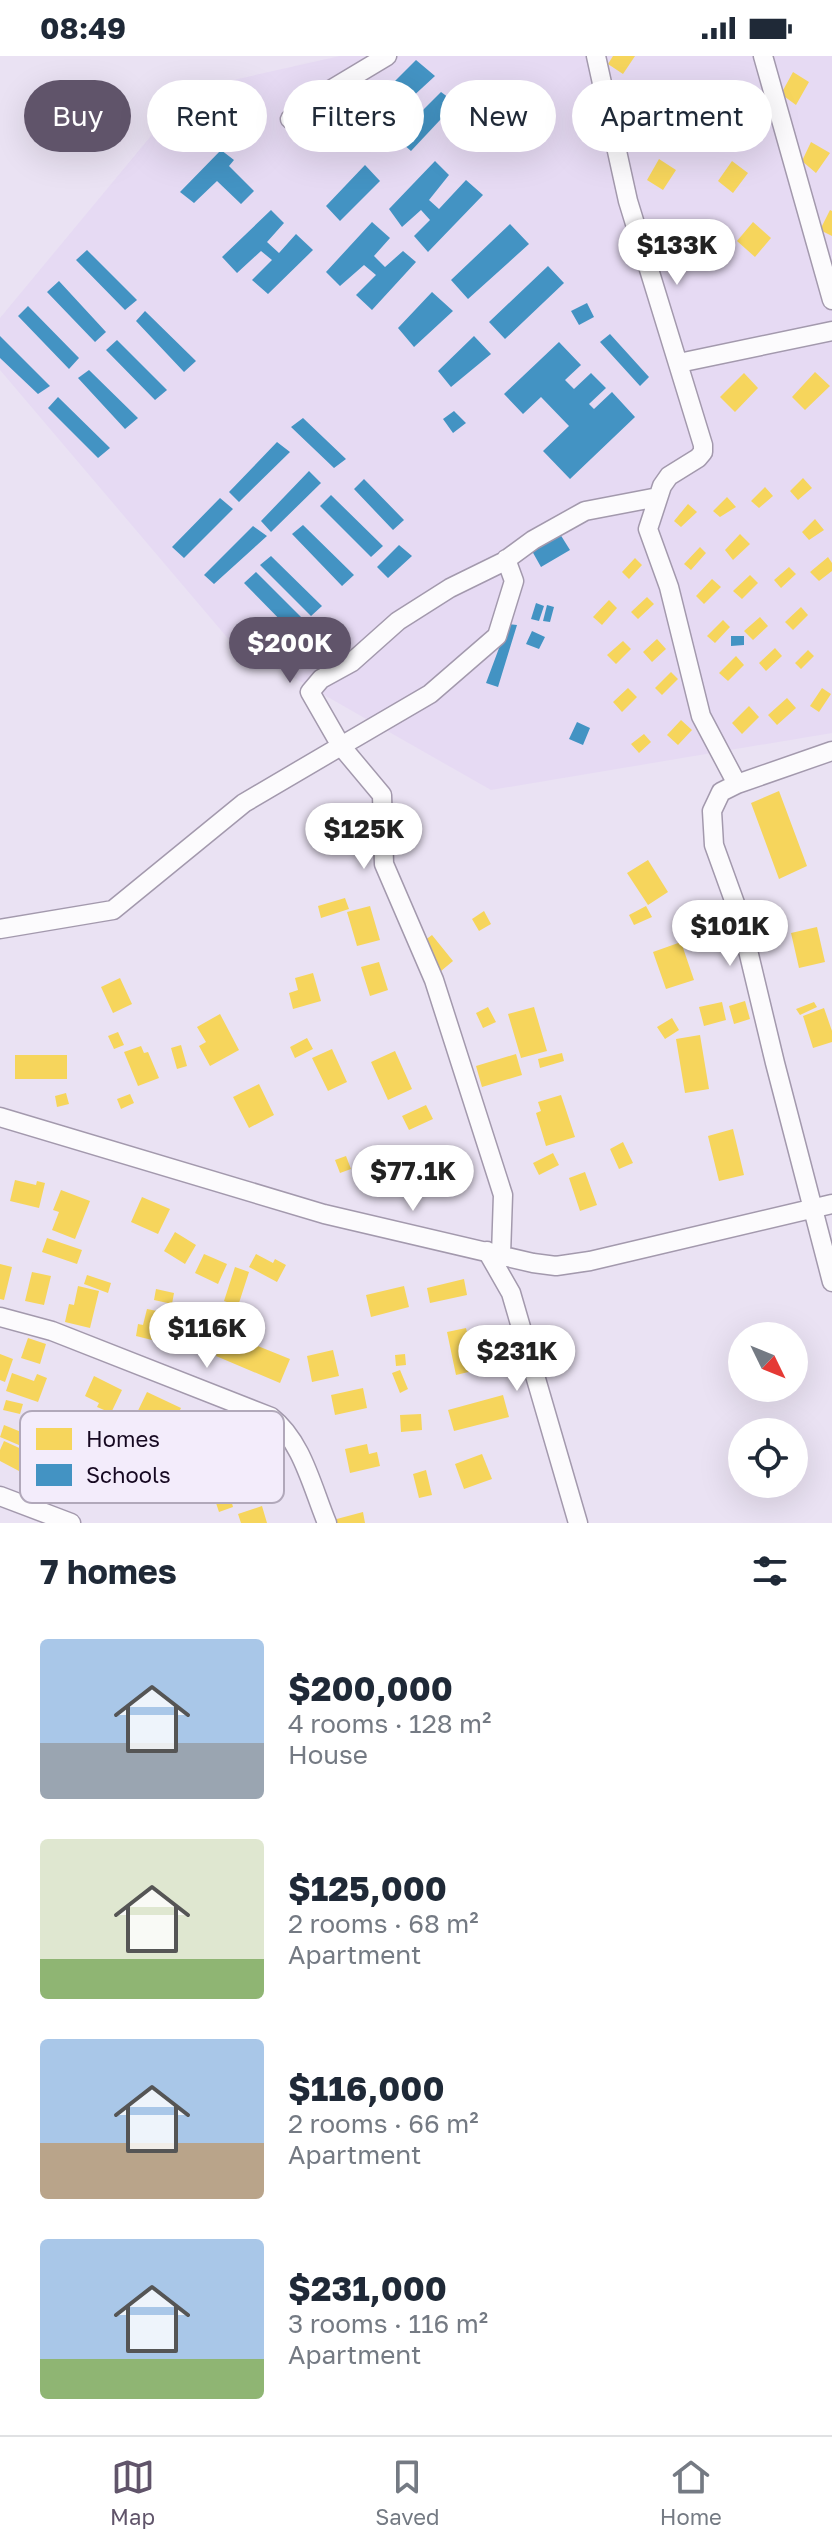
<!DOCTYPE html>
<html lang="en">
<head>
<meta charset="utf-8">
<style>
  :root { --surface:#fff; --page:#f6f6f7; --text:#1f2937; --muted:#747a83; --line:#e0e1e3; --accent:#60546a }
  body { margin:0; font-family:"Golos Text",sans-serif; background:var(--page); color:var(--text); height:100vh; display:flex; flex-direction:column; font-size:30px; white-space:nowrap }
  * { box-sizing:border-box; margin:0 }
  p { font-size:26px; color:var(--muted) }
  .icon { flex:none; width:44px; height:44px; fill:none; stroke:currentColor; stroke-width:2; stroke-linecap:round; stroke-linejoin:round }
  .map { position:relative; height:1467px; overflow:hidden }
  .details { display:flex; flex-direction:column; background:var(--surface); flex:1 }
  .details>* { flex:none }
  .banner { position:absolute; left:24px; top:24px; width:784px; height:72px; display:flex; gap:16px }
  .needle { width:52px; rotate:133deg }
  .controls { position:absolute; left:728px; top:1266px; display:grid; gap:16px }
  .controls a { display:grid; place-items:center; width:80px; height:80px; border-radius:50%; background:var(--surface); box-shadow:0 8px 32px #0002; font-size:40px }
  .price { position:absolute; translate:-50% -68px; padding:0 18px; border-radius:28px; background:#fff; color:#222; font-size:26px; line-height:52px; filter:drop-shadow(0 2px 4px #0008) }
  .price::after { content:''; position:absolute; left:50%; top:48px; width:24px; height:18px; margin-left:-12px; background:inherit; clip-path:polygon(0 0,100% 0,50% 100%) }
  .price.on { background:var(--accent); color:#fff }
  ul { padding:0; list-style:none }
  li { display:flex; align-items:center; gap:24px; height:200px; padding:0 40px }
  li span { display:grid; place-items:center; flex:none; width:224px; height:160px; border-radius:8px; color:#555 }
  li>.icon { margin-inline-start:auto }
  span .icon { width:96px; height:96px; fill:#fffc; stroke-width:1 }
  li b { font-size:34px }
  h2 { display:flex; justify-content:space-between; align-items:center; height:96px; padding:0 40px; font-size:34px }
  .tag { padding:0 28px; border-radius:36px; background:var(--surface); box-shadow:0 8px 32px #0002; font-size:28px; line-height:72px }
  .tag.on { background:var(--accent); color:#fff }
  .status { display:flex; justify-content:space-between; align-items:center; height:56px; padding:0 40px; background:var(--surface); direction:ltr }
  .status svg { height:22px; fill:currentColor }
  .tab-bar { display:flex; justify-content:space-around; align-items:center; height:112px; border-top:2px solid var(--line); background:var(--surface); font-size:22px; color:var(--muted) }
  .tab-bar a { display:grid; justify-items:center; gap:4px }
  .tab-bar .on { color:var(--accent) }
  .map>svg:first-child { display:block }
  .built { fill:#e6daf3 }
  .homes { fill:#f6d55c }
  .schools { fill:#4393c3 }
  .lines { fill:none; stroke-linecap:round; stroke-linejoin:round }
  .minor-casing { stroke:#a399ad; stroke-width:21 }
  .minor { stroke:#fcfbfd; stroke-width:18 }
  .key { fill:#f3ecfb; stroke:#b1a8ba; stroke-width:2 }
  .key-label { font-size:22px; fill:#160821 }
</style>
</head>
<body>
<div class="status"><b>08:49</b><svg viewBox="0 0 49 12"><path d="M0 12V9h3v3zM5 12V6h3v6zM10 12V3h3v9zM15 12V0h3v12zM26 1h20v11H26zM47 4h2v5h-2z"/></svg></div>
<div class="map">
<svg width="832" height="1467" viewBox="0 0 832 1467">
  <rect width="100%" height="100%" fill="#eae2f3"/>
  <path class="built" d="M340 0H832V677L491 734 231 586 0 314V262L189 34Z"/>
  <path class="homes" d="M613 0H635L623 18 608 8Z
    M793 16 809 26 796 49 781 38Z
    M716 55 729 65 715 86 701 76Z
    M637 63 649 70 636 91 624 83Z
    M811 86 830 97 816 117 802 105Z
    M659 103 676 114 663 134 647 124Z
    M732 105 748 117 733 137 718 125Z
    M830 154 832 155V180L820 174Z
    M753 166 771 182 755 201 737 185Z
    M678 176 696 186 686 204 668 194Z
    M815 316 830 330 805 354 792 341Z
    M744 317 758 332 735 356 720 341Z
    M803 422 812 432 798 444 790 435Z
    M765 431 773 440 759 452 751 445Z
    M727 441 736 451 720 461 713 455Z
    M688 448 697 456 681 471 674 465Z
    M815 463 824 474 809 484 802 476Z
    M740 478 750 488 733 504 725 494Z
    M700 491 706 497 691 514 684 508Z
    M828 501 832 507V515L819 525 810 516Z
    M635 502 642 509 629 523 622 516Z
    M789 511 796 518 781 532 774 524Z
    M750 519 758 527 742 543 733 535Z
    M712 523 721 531 704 548 696 540Z
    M647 541 654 548 638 563 631 556Z
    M609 544 617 552 602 569 593 561Z
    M801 551 808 559 793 574 785 566Z
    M760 561 768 570 753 584 744 575Z
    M723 564 730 571 715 587 707 580Z
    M657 583 666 593 652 606 643 596Z
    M623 585 631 593 616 608 607 599Z
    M775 592 782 600 766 615 759 607Z
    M808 594 814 600 801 613 795 607Z
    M736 600 744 609 728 625 719 617Z
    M671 616 678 623 662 639 655 632Z
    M628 632 637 641 622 656 613 646Z
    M822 632 831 638 819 656 810 650Z
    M787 642 796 652 777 669 768 659Z
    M749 650 759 661 742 678 732 667Z
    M681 664 692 674 678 689 667 679Z
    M644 678 651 686 639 697 631 688Z
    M779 735 807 810 779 823 751 747Z
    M648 804 668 836 648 849 627 817Z
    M345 842 349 853 321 862 318 850Z
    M370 850 380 884 357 890 347 856Z
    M646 850 652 861 634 869 629 859Z
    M484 855 491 868 479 875 472 863Z
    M817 871 825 906 799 912 791 877Z
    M432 879 453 905 435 920 413 893Z
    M681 886 694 924 666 933 653 896Z
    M379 906 388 934 370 940 361 911Z
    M313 917 321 945 293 953 289 937 298 934 295 922Z
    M120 922 132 948 113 957 101 931Z
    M745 945 750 963 734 968 729 950Z
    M722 946 726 964 704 970 699 951Z
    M814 946 817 951 800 959 796 953Z
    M488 951 496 966 483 972 476 957Z
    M534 951 547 995 521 1002 508 958Z
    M824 952 832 975V986L813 992 803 960Z
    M220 958 239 994 210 1010 199 990 206 986 197 971Z
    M672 962 679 974 665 983 657 971Z
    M118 976 124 989 114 993 108 980Z
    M700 979 709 1033 685 1037 676 983Z
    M307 982 313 993 295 1002 290 991Z
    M181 989 187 1010 177 1013 171 992Z
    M141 990 144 997 148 996 159 1022 138 1030 124 996Z
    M332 993 347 1026 328 1035 312 1002Z
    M395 995 412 1033 388 1044 371 1006Z
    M562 997 564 1005 540 1012 538 1003Z
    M516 998 522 1019 482 1031 476 1010Z
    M15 999H67V1023H15Z
    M259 1028 274 1059 249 1072 233 1041Z
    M66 1037 69 1048 57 1051 55 1040Z
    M130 1038 134 1047 121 1053 117 1043Z
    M561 1039 575 1081 546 1090 536 1057 541 1055 538 1046Z
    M426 1049 433 1063 409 1074 402 1060Z
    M733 1073 744 1119 719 1125 708 1080Z
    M623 1086 633 1107 619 1113 610 1093Z
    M453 1093 457 1126 435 1129 431 1096Z
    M553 1097 559 1109 539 1119 533 1107Z
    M346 1100 351 1113 340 1117 335 1104Z
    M585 1116 597 1149 580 1155 569 1122Z
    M15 1124 36 1129 37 1125 45 1127 39 1152 10 1145Z
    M61 1134 90 1145 75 1183 52 1174 59 1156 53 1154Z
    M142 1141 170 1153 158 1178 131 1166Z
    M175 1176 196 1189 185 1208 164 1195Z
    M47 1182 82 1194 77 1208 42 1196Z
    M204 1198 227 1208 218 1228 195 1217Z
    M256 1198 273 1207 275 1203 286 1209 277 1226 249 1211Z
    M0 1208 12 1211 4 1244 0 1243Z
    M235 1211 249 1216 238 1250 224 1245Z
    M32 1216 51 1220 44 1249 25 1245Z
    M87 1219 111 1227 108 1237 84 1228Z
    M464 1223 467 1239 430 1247 427 1232Z
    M78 1230 99 1235 90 1272 65 1266 69 1248 74 1249Z
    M404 1230 409 1251 371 1261 366 1239Z
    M156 1233 174 1237 172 1248 154 1244Z
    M147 1253 167 1257 160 1286 136 1280 138 1268 143 1269Z
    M178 1262 202 1270 194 1291 171 1283Z
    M228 1272 243 1278 240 1283 290 1303 280 1327 216 1300Z
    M466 1272 470 1289 480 1287 485 1312 456 1319 447 1276Z
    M28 1282 46 1288 40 1308 21 1302Z
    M333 1294 339 1320 312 1326 307 1300Z
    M0 1298 13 1303 5 1326 0 1324Z
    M405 1298 406 1309 396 1310 395 1299Z
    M400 1314 408 1333 400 1337 392 1317Z
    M12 1317 34 1325 37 1318 47 1322 38 1346 6 1335Z
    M94 1320 122 1334 111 1357 97 1351 99 1347 85 1340Z
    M363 1332 367 1352 335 1359 331 1339Z
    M147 1336 181 1352 166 1383 152 1376 154 1372 134 1363Z
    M503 1339 509 1361 454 1375 448 1354Z
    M6 1344 23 1348 20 1358 3 1354Z
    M421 1358 422 1374 401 1376 400 1359Z
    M4 1369 31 1380 26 1392 0 1381Z
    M4 1385 28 1396 19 1415 0 1405V1394Z
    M367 1388 369 1398 377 1396 380 1410 350 1417 345 1393Z
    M482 1398 492 1423 464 1433 455 1408Z
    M426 1414 432 1439 419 1442 413 1418Z
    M230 1440 233 1451 219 1456 215 1444Z
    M262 1450 267 1467H241L238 1458Z
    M363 1456 365 1467H334L333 1464Z"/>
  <path class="schools" d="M416 4 435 20 409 44 421 56 441 36 456 47 411 95 396 82 413 64 401 52 386 68 368 52Z
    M221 94 234 104 229 110 254 135 241 148 217 125 194 147 180 136Z
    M435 105 449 119 429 144 439 153 466 124 483 139 428 196 414 180 430 164 421 154 402 171 389 153Z
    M365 109 380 125 340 165 326 150Z
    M271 154 284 167 267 186 279 197 296 178 313 194 268 238 252 224 272 204 261 195 237 217 222 201Z
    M372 166 390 182 374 200 385 211 403 195 416 206 372 254 356 239 376 219 364 209 340 230 326 216Z
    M510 168 529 188 468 243 451 224Z
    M87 194 137 244 125 254 76 204Z
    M548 210 564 227 505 283 489 266Z
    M59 225 106 276 95 286 47 236Z
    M432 236 453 255 414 291 398 272Z
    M587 247 594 261 579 269 571 255Z
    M28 250 79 302 69 313 18 260Z
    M145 255 196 305 184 316 136 265Z
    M610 278 649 321 640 330 600 286Z
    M0 280 50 330 38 338 0 302Z
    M474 280 491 298 451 331 438 315Z
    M117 284 167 334 155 344 106 294Z
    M559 286 581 309 565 324 574 333 591 317 606 332 589 348 594 353 612 336 635 361 570 423 543 395 569 370 541 341 523 358 504 338Z
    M89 314 138 362 125 373 78 322Z
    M58 341 110 392 98 402 48 352Z
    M454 355 466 367 453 377 443 363Z
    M303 362 346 403 334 412 291 371Z
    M277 386 290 396 239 446 229 436Z
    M309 415 321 427 271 476 261 465Z
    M364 423 404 464 393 474 354 433Z
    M331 439 383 490 371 501 320 450Z
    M220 442 233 453 184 502 172 491Z
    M303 469 354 519 342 530 292 478Z
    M253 470 267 480 214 528 204 519Z
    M560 478 570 494 541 511 532 495Z
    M399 489 412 500 388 522 377 511Z
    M271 500 322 550 311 560 260 509Z
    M256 516 307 567 293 577 244 527Z
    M536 547 544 550 539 565 531 563Z
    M547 549 554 551 550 566 543 565Z
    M508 568 517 569 498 631 486 627Z
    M532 575 545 581 539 593 526 588Z
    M731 580H744V589L731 590Z
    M577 666 590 672 583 689 569 683Z"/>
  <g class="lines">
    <g class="minor-casing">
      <path id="minor" d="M596 0 628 145 703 389V396L698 402 669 420 662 430 648 473 669 531 701 660 737 728
        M763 0 832 244
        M290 63 332 33 387 0
        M679 307 832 275
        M832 695 737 728 721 736 712 755 714 789 740 861 775 1007 832 1226
        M0 873 113 854 244 747 341 690 310 636 321 623 352 606 398 565 450 532 503 506 533 484 585 455 658 441
        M0 1061 324 1158 533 1207 556 1210 590 1205 832 1148
        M487 1195 511 1237 578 1467
        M501 1199 503 1139 434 924 384 808 382 739 341 690 430 638 497 580 514 525 506 503
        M0 1261 52 1275 271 1361C302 1385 312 1431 327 1467
        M0 1440 71 1467"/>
    </g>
    <use href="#minor" class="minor"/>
  </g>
  <rect x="20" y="1355" width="264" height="92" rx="12" class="key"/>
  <rect x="36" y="1372" width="36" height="22" fill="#f6d55c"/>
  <rect x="36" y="1408" width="36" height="22" fill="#4393c3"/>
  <g class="key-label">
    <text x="86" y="1391">Homes</text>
    <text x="86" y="1427">Schools</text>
  </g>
</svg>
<div class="controls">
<a><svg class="needle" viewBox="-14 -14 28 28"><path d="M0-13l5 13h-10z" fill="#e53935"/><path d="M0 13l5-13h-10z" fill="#747a83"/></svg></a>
<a><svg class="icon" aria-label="locate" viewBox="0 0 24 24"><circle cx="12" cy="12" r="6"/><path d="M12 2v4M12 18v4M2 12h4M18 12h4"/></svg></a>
</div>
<b class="price" style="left:677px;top:231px">$133K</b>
<b class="price on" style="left:290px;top:629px">$200K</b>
<b class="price" style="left:364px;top:815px">$125K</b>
<b class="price" style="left:730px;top:912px">$101K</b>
<b class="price" style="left:413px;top:1157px">$77.1K</b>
<b class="price" style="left:207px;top:1314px">$116K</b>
<b class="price" style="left:517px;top:1337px">$231K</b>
<div class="banner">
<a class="tag on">Buy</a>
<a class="tag">Rent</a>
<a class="tag">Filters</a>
<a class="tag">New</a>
<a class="tag">Apartment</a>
</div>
</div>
<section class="details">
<h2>7 homes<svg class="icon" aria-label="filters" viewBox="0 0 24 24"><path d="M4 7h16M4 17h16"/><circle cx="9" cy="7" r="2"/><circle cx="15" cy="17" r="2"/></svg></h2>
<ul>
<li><span style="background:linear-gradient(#a9c7e8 65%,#9aa5b1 0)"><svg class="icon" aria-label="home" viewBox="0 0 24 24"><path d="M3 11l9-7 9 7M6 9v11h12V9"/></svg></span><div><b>$200,000</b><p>4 rooms · 128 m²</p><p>House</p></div></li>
<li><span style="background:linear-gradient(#dfe7d0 75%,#8fb573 0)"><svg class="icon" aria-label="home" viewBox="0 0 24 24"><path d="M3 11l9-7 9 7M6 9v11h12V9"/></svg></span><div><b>$125,000</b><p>2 rooms · 68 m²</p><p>Apartment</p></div></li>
<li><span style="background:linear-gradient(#a9c7e8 65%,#b9a48a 0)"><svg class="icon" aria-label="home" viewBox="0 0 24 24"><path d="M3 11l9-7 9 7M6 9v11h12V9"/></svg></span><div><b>$116,000</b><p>2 rooms · 66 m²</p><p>Apartment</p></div></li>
<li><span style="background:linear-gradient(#a9c7e8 75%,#8fb573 0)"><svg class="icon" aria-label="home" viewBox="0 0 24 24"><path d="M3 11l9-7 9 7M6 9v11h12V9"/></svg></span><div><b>$231,000</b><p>3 rooms · 116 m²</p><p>Apartment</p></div></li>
</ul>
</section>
<nav class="tab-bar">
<a class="on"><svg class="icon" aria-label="map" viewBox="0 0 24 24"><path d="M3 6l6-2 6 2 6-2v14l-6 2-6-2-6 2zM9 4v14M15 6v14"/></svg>Map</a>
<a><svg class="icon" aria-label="saved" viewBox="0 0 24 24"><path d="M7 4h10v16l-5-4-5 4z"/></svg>Saved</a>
<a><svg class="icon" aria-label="home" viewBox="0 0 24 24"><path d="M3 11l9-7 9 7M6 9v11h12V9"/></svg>Home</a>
</nav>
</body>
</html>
